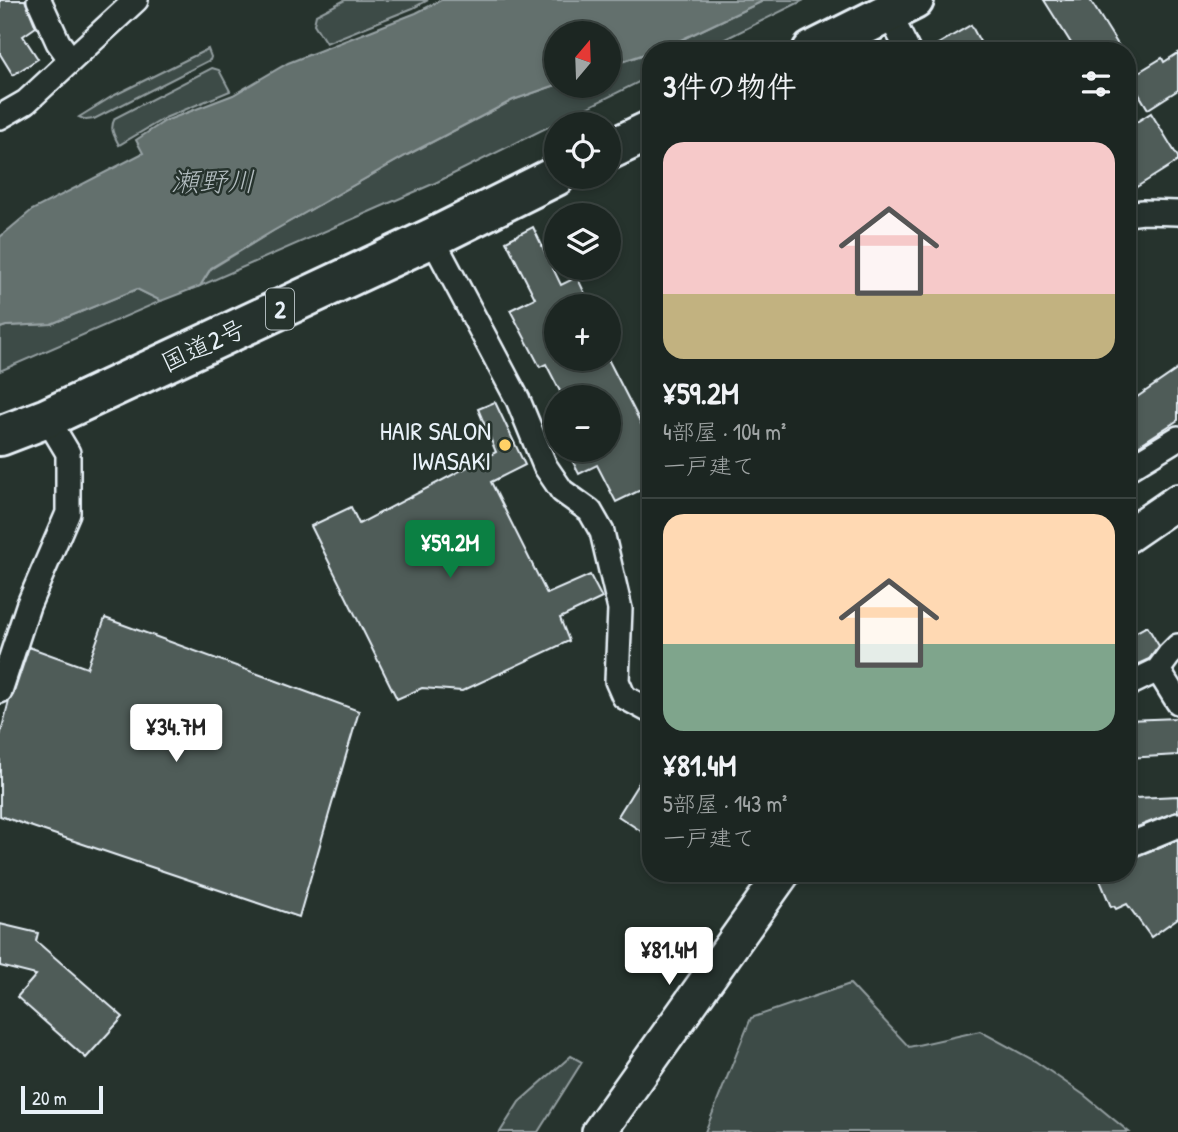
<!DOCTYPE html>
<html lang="ja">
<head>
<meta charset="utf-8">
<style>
  :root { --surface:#1c2622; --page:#252e2a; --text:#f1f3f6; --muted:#a0a5a5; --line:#3a4340; --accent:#0b8043 }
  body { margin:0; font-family:"Patrick Hand","Klee One",sans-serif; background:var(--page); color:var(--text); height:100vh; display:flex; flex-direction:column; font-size:26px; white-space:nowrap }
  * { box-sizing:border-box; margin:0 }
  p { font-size:23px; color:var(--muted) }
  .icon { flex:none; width:38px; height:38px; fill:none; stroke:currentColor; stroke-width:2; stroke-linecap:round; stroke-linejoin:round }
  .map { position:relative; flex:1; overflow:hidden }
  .sheet { position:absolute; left:642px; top:42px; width:494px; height:840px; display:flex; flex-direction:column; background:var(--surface); border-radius:28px; box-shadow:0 4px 10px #0003,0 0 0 2px var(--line) }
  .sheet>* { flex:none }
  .needle { width:46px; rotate:19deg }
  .tools { position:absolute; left:544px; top:21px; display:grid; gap:14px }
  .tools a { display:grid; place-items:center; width:77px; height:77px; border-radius:50%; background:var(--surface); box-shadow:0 4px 10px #0003,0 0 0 2px var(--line); font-size:35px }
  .scale { position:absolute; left:21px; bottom:18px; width:82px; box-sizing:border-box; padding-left:7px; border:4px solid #e8f1f8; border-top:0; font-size:19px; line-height:24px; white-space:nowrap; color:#e8f1f8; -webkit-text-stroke:5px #26332d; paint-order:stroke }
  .price { position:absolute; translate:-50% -60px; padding:0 16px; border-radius:7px; background:#fff; color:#222; font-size:23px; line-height:46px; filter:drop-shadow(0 2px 4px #0008) }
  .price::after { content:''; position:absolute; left:50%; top:42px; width:21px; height:16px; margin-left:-10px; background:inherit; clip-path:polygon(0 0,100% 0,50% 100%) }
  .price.active { background:var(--accent); color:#fff }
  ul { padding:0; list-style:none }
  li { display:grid; align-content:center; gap:14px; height:371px; padding:0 21px }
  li+li { border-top:2px solid var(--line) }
  li span { display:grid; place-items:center; height:217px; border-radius:21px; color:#555 }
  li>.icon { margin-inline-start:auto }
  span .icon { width:126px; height:126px; fill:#fffc; stroke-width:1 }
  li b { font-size:30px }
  h2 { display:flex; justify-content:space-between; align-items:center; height:84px; padding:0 21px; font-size:30px }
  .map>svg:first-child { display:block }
  .green { fill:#3e4b47; stroke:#939ea0; stroke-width:2 }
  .water { fill:#636f6d; stroke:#98a3a5; stroke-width:2 }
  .building { fill:#505c59; stroke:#e8f1f8; stroke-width:2 }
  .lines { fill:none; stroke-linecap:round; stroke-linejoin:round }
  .street-casing { stroke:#e8f1f8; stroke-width:28 }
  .secondary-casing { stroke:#e8f1f8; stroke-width:38 }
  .highway-casing { stroke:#e8f1f8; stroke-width:44 }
  .street { stroke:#26332d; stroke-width:23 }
  .secondary { stroke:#26332d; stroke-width:33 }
  .highway { stroke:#26332d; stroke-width:38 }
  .poi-dot { fill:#ffd166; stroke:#26332d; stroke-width:2.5 }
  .labels { text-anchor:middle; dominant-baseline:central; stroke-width:5; stroke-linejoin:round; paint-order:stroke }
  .shield { fill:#26332d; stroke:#aeb8bb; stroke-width:2 }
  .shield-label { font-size:24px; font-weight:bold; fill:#e8f1f8 }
  .street-label { font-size:26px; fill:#e8f1f8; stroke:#26332d }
  .poi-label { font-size:26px; fill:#e8f1f8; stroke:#26332d; text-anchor:end }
  .water-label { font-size:28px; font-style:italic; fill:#b3bdc0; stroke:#26332d }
</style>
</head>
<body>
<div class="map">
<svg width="1178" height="1132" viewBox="0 0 1178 1132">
  <rect width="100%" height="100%" fill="#26332d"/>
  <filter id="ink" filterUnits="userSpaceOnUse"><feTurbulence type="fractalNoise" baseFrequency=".0143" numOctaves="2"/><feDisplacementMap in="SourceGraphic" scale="14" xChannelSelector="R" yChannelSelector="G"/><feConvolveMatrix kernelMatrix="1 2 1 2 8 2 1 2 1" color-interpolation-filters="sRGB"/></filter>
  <g filter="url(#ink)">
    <path class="green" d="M345 0H428L413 8 326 43 314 24 316 15Z
      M765 0H804L701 51H653L668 46Z
      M208 49 211 57 210 60 94 119 86 120 79 117 113 96Z
      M651 52V76L435 183 200 286 211 269 273 231 407 155 513 100 556 85 609 86V66Z
      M212 68 219 70 230 91 165 118 119 145C114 135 109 129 115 118Z
      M137 289 161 301 0 371V328L6 326 51 324Z
      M850 984 909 1047 980 1031 1035 1061 1084 1095 1129 1132H705L751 1018Z
      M571 1056 582 1062 538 1132H500L519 1102Z"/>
    <path class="water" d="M441 0H765L668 46 609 66V33H556V85L513 100 407 155 273 231 211 268 200 286 161 301 137 289 51 324 6 326 0 328V237L32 210 143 153 136 140 165 121 233 95 288 63 416 13Z"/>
    <path class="building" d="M0 0H25L36 27 23 36 38 59 13 75 0 54Z
      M1044 0H1090L1122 51H1076Z
      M971 25 985 51H926Z
      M1178 53V90L1148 109 1129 78 1162 58 1164 62Z
      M1151 113 1178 157V161L1127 193V128Z
      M533 227 561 285 577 277 591 306H556V359H608L651 443V485L616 502 597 465 579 474 567 450H609V397H563L546 364 540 367 510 310 535 298 506 241Z
      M1178 369V420L1127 453V404Z
      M495 402 525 465 491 482 547 594 590 575 602 598 560 618 569 641 462 691 422 688 397 699 311 526 351 507 359 524 496 452 478 409Z
      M105 618 359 711 299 917 0 816V736L9 701 13 695 29 647 87 668Z
      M1147 626 1159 646 1149 659 1127 669V637Z
      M1178 718V755L1127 758V720Z
      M651 763V821L644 833 618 816Z
      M1178 796V811L1127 831V802L1135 798Z
      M1178 840V918L1151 937 1127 904 1116 909 1114 906 1111 907 1097 873H1127V860Z
      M0 924 38 933 36 941 123 1017 86 1058 17 997 36 975 0 966Z"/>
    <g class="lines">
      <g class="street-casing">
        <path id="street" d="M39 0 58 42 71 60
          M889 13 908 51
          M0 117 26 102 136 0
          M1127 214 1143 212 1178 213
          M432 238 518 400 545 466 562 491 590 511 602 532 620 609 617 681 624 697 648 710H651
          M1127 469 1178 438
          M1158 670 1178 702
          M1127 685 1158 670 1169 655 1178 646
          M0 691 28 606 68 513V453L47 418
          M1127 846 1178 825"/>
      </g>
      <g class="secondary-casing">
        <path id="secondary" d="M1127 536 1178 501
          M599 1132 783 873"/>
      </g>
      <g class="highway-casing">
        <path id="highway" d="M812 51 914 0
          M609 150 651 130
          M0 436 47 418 432 238 556 176"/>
      </g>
      <use href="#street" class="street"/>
      <use href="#secondary" class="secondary"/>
      <use href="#highway" class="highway"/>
    </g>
  </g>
  <circle class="poi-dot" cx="505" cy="445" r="7"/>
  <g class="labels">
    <rect class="shield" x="266" y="288.5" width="28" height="41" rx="5"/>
    <g class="shield-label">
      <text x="280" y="309">2</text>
    </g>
    <g class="street-label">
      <text transform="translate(203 345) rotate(-25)">国道2号</text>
    </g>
    <g class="poi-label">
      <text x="491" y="430">HAIR SALON<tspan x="491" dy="30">IWASAKI</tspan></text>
    </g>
    <g class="water-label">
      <text x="213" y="181">瀬野川</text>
    </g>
  </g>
</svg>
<div class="tools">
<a><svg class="needle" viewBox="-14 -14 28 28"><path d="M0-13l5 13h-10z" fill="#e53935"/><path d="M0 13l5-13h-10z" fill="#a0a5a5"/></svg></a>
<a><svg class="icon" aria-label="locate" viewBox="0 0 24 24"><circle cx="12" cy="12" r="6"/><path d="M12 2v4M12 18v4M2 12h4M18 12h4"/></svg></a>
<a><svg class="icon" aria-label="layers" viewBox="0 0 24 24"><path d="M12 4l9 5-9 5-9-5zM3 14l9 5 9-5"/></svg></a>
<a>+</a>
<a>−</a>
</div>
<div class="scale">20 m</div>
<b class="price active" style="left:450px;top:580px">¥59.2M</b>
<b class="price" style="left:176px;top:764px">¥34.7M</b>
<b class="price" style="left:669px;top:987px">¥81.4M</b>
<section class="sheet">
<h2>3件の物件<svg class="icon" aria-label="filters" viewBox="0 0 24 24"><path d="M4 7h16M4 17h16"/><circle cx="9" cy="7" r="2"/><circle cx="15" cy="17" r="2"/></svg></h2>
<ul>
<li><span style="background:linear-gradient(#f6c9c9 70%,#c2b280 0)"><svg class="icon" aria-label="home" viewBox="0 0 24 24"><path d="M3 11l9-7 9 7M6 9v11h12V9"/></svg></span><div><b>¥59.2M</b><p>4部屋 · 104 m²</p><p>一戸建て</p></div></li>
<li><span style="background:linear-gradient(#ffd9b3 60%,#7fa58c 0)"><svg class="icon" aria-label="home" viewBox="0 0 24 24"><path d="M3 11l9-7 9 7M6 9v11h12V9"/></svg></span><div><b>¥81.4M</b><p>5部屋 · 143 m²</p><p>一戸建て</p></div></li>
</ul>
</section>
</div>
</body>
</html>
